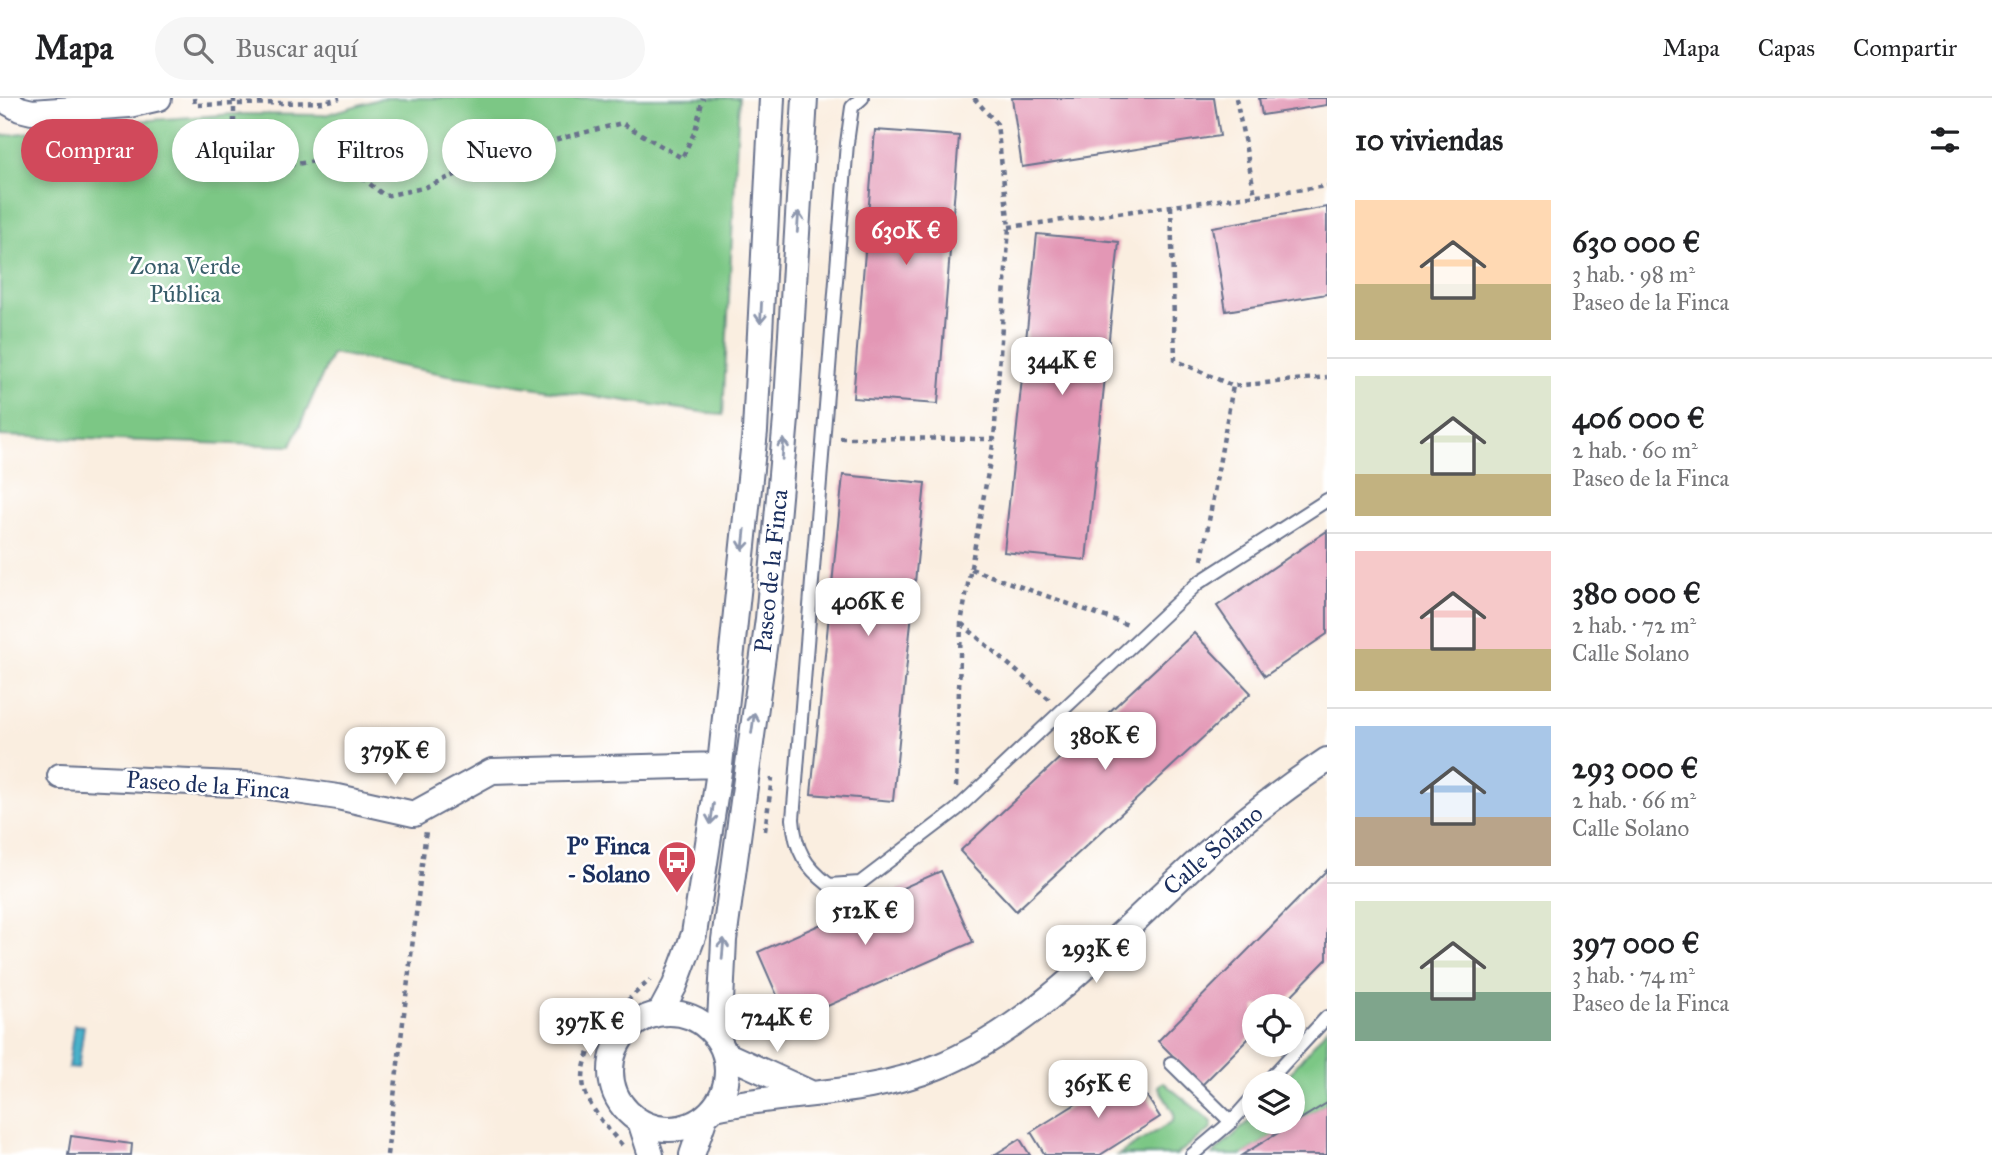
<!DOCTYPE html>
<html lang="es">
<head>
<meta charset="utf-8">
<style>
  :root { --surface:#fff; --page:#f6f6f6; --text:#202124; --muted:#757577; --line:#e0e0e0; --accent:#d1495b }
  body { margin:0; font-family:"IM FELL Great Primer",serif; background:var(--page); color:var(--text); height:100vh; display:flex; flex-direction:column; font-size:26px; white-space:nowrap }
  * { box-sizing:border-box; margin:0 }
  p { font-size:23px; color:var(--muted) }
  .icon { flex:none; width:38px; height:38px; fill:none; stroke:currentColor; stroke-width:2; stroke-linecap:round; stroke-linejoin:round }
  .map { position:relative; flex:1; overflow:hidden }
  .panel { display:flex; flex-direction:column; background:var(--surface); width:665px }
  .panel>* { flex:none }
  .guide { position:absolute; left:21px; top:21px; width:665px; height:63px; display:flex; gap:14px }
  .controls { position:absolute; left:1242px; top:896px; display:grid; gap:14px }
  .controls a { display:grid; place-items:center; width:63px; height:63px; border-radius:50%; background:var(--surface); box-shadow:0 4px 10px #0003; font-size:35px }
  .price { position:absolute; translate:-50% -60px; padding:0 16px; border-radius:14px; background:#fff; color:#222; font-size:23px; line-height:46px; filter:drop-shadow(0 2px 4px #0008) }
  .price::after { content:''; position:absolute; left:50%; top:42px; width:21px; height:16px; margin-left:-10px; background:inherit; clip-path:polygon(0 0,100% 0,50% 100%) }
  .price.selected { background:var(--accent); color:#fff }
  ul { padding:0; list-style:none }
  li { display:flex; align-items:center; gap:21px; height:175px; padding:0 28px }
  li+li { border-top:2px solid var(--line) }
  li span { display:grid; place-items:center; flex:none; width:196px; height:140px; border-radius:0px; color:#555 }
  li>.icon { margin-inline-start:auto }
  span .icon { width:84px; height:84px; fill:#fffc; stroke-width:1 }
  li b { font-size:30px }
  h2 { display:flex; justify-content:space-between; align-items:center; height:84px; padding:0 28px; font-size:30px }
  .pill { padding:0 24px; border-radius:32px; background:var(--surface); box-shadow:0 4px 10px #0003; font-size:24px; line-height:63px }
  .pill.selected { background:var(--accent); color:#fff }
  header { display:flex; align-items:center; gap:42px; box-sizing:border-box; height:98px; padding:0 35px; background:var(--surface); border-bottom:2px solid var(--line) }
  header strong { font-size:33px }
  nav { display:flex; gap:38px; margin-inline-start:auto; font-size:24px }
  .search { width:490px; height:63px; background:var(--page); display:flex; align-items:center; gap:18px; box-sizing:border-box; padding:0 24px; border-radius:38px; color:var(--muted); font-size:26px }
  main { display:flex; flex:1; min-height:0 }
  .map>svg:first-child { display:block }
  .green { fill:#7cc785; stroke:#4c7b72; stroke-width:2 }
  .water { fill:#4ab1c9; stroke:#327094; stroke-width:2 }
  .building { fill:#e397b5 }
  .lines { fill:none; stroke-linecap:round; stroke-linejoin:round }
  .lane-casing { stroke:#69728c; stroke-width:16 }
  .street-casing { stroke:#69728c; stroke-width:28 }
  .path { stroke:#69728c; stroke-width:4.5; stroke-dasharray:5 5; stroke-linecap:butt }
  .lane { stroke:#fff; stroke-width:12 }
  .street { stroke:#fff; stroke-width:24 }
  .oneway { stroke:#8d97ae }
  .labels { text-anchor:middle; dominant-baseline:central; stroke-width:5; stroke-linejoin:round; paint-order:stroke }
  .park-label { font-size:24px; fill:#385d6a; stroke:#fff }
  .street-label { font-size:24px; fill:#1b2f5e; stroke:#fff }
  .poi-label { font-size:24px; font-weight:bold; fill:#1b2f5e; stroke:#fff; text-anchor:end }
</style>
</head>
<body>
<header>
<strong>Mapa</strong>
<div class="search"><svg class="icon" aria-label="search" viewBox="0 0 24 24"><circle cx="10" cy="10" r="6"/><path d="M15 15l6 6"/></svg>Buscar aquí</div>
<nav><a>Mapa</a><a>Capas</a><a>Compartir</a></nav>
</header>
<main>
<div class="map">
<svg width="1327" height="1057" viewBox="0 0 1327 1057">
  <rect width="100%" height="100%" fill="#fff"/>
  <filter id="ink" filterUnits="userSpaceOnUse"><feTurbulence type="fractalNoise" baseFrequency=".0143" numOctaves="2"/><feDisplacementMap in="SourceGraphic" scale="14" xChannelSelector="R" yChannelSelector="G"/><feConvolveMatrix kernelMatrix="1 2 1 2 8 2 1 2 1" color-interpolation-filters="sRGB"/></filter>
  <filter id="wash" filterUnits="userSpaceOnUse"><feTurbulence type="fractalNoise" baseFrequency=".00686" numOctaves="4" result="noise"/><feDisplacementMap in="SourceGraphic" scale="28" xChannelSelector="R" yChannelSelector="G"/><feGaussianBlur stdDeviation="1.57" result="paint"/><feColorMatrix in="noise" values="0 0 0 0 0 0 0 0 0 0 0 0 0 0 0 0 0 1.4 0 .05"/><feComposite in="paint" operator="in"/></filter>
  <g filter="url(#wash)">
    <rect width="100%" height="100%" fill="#faeee0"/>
    <path class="green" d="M382 0H739L723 317 448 277 332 255 291 348 0 338V38L94 26 234 16 325 17Z
      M1327 930V1005L1242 1057H1212L1255 1018V1024H1293V985H1282Z
      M1163 984 1212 1024 1211 1031 1176 1057H1118L1173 1023 1174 1016 1158 988Z"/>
    <path class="water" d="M74 927 84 928 78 971 68 970Z"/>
    <g id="blocks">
      <path class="building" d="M1012 0H1214L1220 38 1022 69Z
        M1259 0H1327V7L1262 17Z
        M875 32 959 38 938 306 853 300Z
        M1327 109V196L1226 213 1212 129Z
        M1037 136 1119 144 1086 462 1004 454Z
        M843 377 925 385 893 703 811 696Z
        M1327 433V536L1265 578 1217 508Z
        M1194 535 1251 595 1016 813 960 753Z
        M1327 772V861L1281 908H1255V934L1202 987 1158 943Z
        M941 773 973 844 789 925 758 854Z
        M1130 972 1160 1019 1100 1057H1045L1031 1034Z
        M1327 1005V1057H1242Z
        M71 1038 132 1046 131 1057H68Z
        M1020 1041 1030 1057H994Z"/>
    </g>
  </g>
  <g filter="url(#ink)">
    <use href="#blocks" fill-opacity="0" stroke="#69728c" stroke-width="2"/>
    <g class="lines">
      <g class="lane-casing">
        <path id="lane" d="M862 0 852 9 847 45 793 721C795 752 805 768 829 787L860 785 956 712 1198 485 1327 402
          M1171 965 1231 1024
          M1266 985 1327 919
          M1192 1057 1231 1024 1255 997"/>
      </g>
      <g class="street-casing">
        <path id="street" d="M0 0 20 11 32 14 129 7 159 0
          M60 678 255 687 338 699 414 716 492 673 720 667
          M660 915 675 887 694 836 720 667 755 333 772 0
          M611 973a58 58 0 1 1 116 0a58 58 0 1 1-116 0Z
          M719 944 724 842 768 521 786 321 805 0
          M725 956 808 994
          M715 1010C789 994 866 998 937 969 1040 927 1124 829 1206 756 1243 722 1285 690 1327 662
          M641 1026 651 1057
          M692 1057 705 1019"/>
      </g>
      <path class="path" d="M194 0 195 7 324 4 340 0
        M234 0V24L205 38 191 59 201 82 230 65 267 70 337 60 385 98 423 90 519 51 622 25 682 60 695 33 703 0
        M974 0 997 26 1009 129 994 341
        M1236 0 1255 97
        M1171 108 1175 262 1233 288 1327 279
        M1009 129 1327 88
        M840 340 994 341 961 525 956 690
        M1202 462 1233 288
        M971 471 1128 527
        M962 526 1050 602
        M765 733 772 680
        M622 1047C609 1032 596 1018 587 999 568 957 622 906 650 882
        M387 1057 426 733"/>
      <use href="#lane" class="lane"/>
      <use href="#street" class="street"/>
    </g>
    <defs><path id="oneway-shaft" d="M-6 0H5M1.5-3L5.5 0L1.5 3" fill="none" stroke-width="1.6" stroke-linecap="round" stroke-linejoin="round" transform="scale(1.75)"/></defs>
    <g class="oneway">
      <use href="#oneway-shaft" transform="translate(798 124) rotate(-86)"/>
      <use href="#oneway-shaft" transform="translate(761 215) rotate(93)"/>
      <use href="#oneway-shaft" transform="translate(783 351) rotate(-85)"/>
      <use href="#oneway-shaft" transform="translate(744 442) rotate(96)"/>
      <use href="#oneway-shaft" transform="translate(753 625) rotate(-82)"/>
      <use href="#oneway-shaft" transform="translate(712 716) rotate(98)"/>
      <use href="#oneway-shaft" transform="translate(723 851) rotate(-85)"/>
    </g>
  </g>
  <defs>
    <g id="bus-pin" transform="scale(2.0125)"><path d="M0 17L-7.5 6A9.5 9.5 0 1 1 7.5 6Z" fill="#d1495b" stroke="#fff"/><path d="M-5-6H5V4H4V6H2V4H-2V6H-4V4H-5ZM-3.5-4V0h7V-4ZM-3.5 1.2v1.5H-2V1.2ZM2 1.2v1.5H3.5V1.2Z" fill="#fff"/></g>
  </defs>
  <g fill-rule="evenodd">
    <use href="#bus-pin" x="677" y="762"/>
  </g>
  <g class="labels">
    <g class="park-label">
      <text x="185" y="168">Zona Verde<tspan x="185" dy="28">Pública</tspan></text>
    </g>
    <g class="street-label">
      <text transform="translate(771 473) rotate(-84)">Paseo de la Finca</text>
      <text transform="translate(208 687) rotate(4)">Paseo de la Finca</text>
      <text transform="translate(1213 752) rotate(-41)">Calle Solano</text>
    </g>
    <g class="poi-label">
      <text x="650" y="748">Pº Finca<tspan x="650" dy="28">- Solano</tspan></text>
    </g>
  </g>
</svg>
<div class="controls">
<a><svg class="icon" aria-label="locate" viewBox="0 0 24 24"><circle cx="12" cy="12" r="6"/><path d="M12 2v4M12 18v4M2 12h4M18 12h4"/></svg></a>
<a><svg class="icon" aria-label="layers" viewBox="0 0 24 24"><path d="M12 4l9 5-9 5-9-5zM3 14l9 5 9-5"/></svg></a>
</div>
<b class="price selected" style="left:906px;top:169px">630K €</b>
<b class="price" style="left:1062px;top:299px">344K €</b>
<b class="price" style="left:868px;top:540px">406K €</b>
<b class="price" style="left:1105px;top:674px">380K €</b>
<b class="price" style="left:395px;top:689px">379K €</b>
<b class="price" style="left:865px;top:849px">512K €</b>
<b class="price" style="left:1096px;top:887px">293K €</b>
<b class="price" style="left:777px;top:956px">724K €</b>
<b class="price" style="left:590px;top:960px">397K €</b>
<b class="price" style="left:1098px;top:1022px">365K €</b>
<div class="guide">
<a class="pill selected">Comprar</a>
<a class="pill">Alquilar</a>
<a class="pill">Filtros</a>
<a class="pill">Nuevo</a>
</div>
</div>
<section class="panel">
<h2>10 viviendas<svg class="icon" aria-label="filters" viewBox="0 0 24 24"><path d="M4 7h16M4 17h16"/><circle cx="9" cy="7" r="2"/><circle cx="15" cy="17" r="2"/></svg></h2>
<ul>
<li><span style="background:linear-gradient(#ffd9b3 60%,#c2b280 0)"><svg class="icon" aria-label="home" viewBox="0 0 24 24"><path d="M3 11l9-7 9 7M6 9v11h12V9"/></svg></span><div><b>630 000 €</b><p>3 hab. · 98 m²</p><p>Paseo de la Finca</p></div></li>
<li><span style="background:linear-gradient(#dfe7d0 70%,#c2b280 0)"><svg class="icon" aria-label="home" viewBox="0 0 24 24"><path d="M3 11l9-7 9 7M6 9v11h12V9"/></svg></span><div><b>406 000 €</b><p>2 hab. · 60 m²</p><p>Paseo de la Finca</p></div></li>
<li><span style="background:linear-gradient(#f6c9c9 70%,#c2b280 0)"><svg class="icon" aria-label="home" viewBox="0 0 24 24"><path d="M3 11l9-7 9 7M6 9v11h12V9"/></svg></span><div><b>380 000 €</b><p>2 hab. · 72 m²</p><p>Calle Solano</p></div></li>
<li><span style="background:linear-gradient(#a9c7e8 65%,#b9a48a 0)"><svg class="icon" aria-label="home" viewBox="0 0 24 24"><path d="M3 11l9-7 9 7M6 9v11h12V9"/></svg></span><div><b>293 000 €</b><p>2 hab. · 66 m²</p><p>Calle Solano</p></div></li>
<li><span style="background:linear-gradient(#dfe7d0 65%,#7fa58c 0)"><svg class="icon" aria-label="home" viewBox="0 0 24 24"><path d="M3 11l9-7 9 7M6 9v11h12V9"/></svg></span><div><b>397 000 €</b><p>3 hab. · 74 m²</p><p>Paseo de la Finca</p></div></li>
</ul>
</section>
</main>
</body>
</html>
